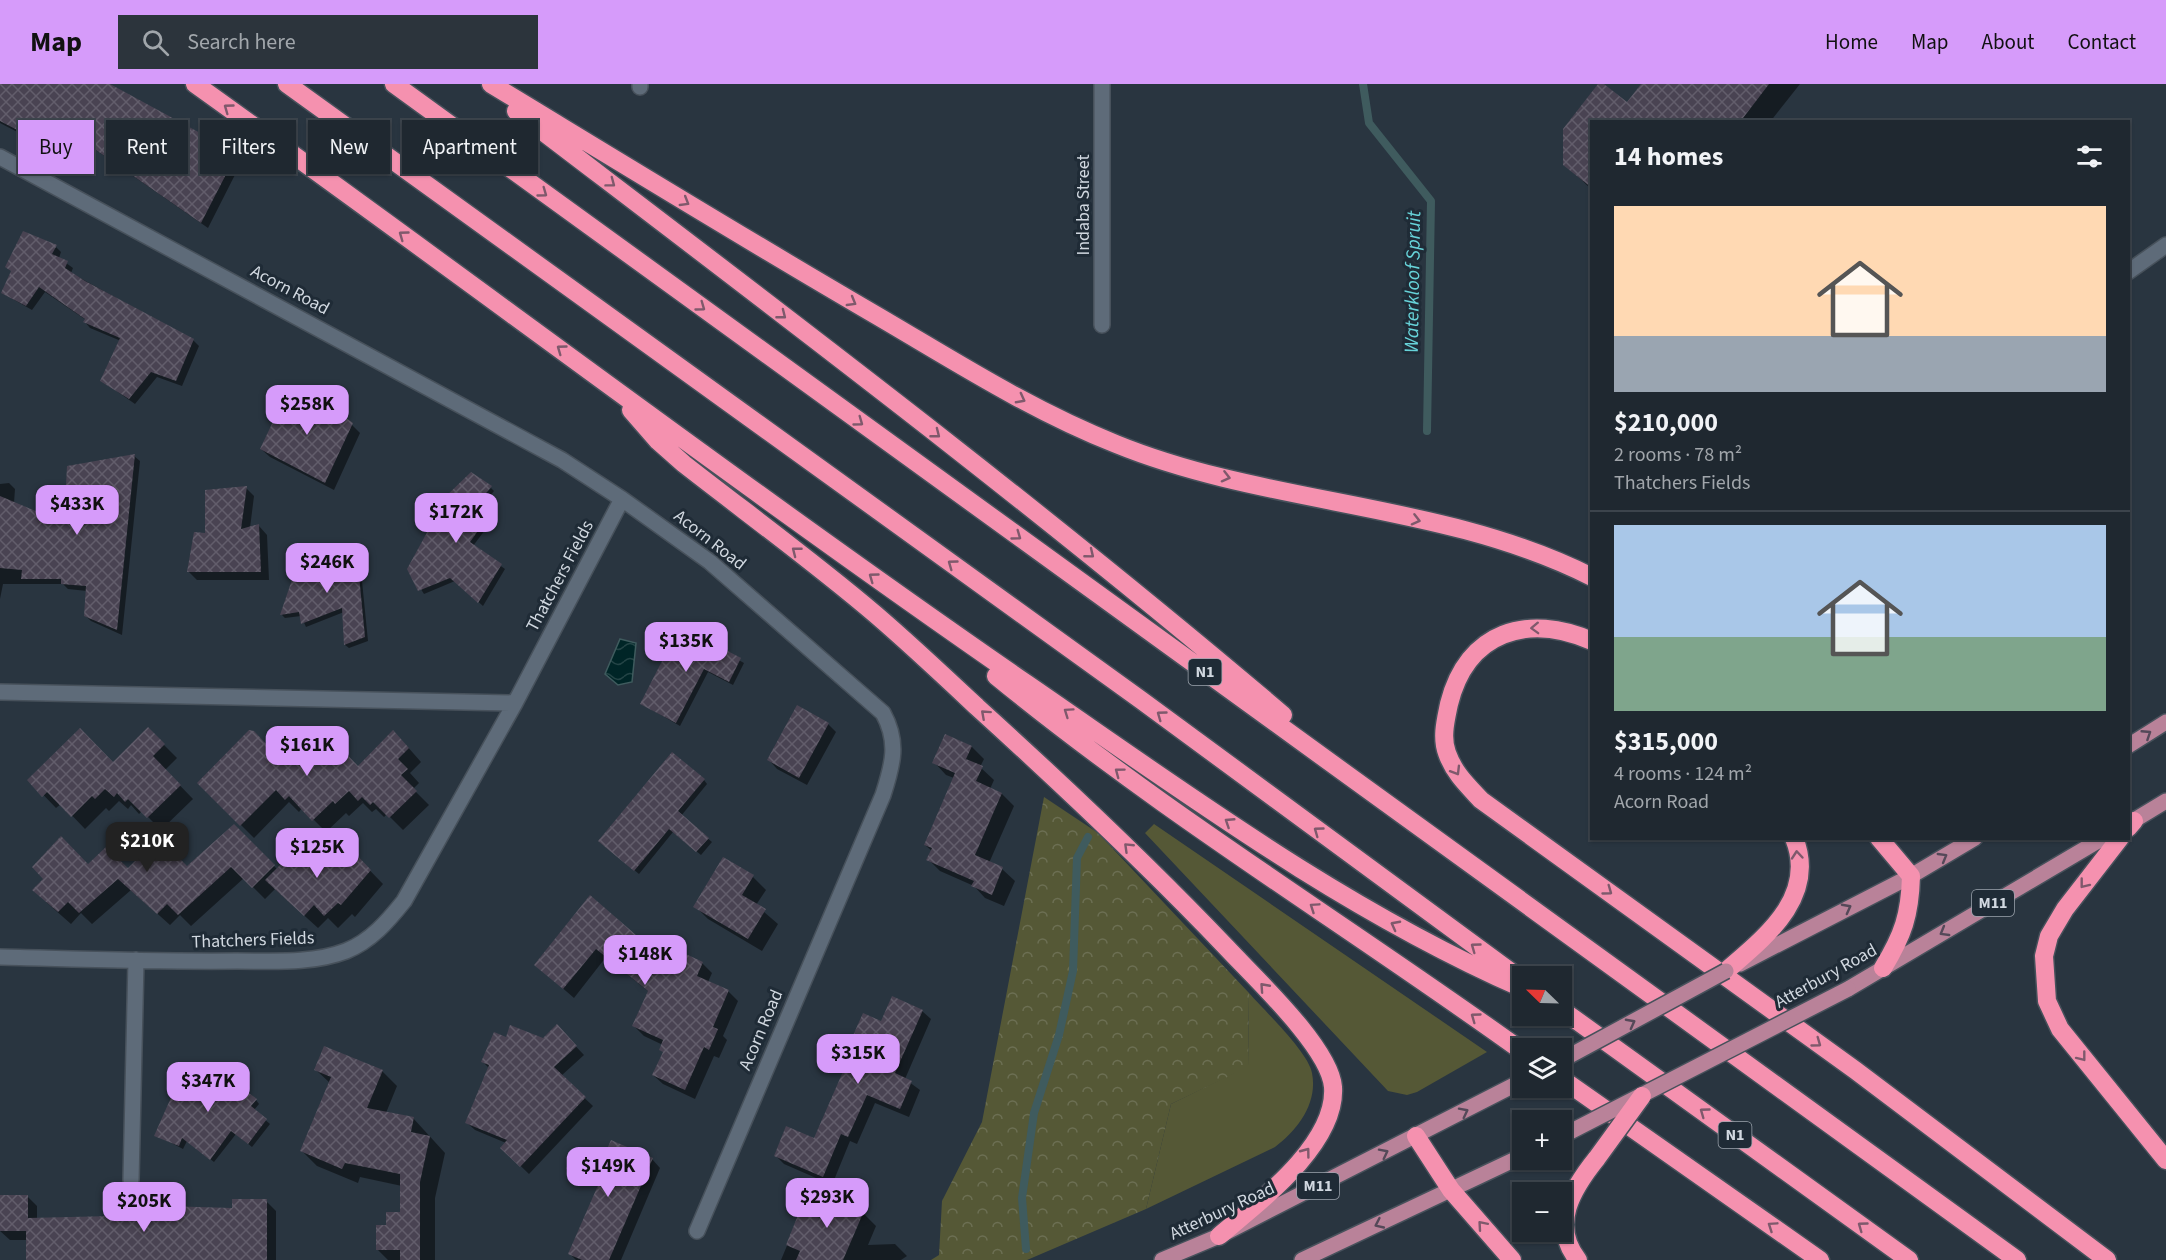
<!DOCTYPE html>
<html lang="en">
<head>
<meta charset="utf-8">
<style>
  :root { --surface:#1f2830; --page:#2c343c; --text:#f1f3f6; --muted:#a1a6ab; --line:#3c444c; --accent:#d69bfa }
  body { margin:0; font-family:"Source Sans 3",sans-serif; background:var(--page); color:var(--text); height:100vh; display:flex; flex-direction:column; font-size:22px; white-space:nowrap }
  * { box-sizing:border-box; margin:0 }
  p { font-size:20px; color:var(--muted) }
  .icon { flex:none; width:33px; height:33px; fill:none; stroke:currentColor; stroke-width:2; stroke-linecap:round; stroke-linejoin:round }
  .map { position:relative; flex:1; overflow:hidden }
  .panel { position:absolute; left:1590px; top:36px; width:540px; height:720px; display:flex; flex-direction:column; background:var(--surface); border-radius:0px; box-shadow:0 2px 4px #0004,0 0 0 2px var(--line) }
  .panel>* { flex:none }
  .top-card { position:absolute; left:18px; top:36px; width:570px; height:54px; display:flex; gap:12px }
  .needle { width:39px; rotate:293deg }
  .fabs { position:absolute; left:1512px; top:882px; display:grid; gap:12px }
  .fabs a { display:grid; place-items:center; width:60px; height:60px; border-radius:0px; background:var(--surface); box-shadow:0 2px 4px #0004,0 0 0 2px var(--line); font-size:30px }
  .price { position:absolute; translate:-50% -51px; padding:0 14px; border-radius:12px; background:var(--accent); color:#111; font-size:20px; line-height:39px; filter:drop-shadow(0 2px 3px #0008) }
  .price::after { content:''; position:absolute; left:50%; top:36px; width:18px; height:14px; margin-left:-9px; background:inherit; clip-path:polygon(0 0,100% 0,50% 100%) }
  .price.current { background:#222; color:#fff }
  ul { padding:0; list-style:none }
  li { display:grid; align-content:center; gap:12px; height:318px; padding:0 24px }
  li+li { border-top:2px solid var(--line) }
  li span { display:grid; place-items:center; height:186px; border-radius:0px; color:#555 }
  li>.icon { margin-inline-start:auto }
  span .icon { width:108px; height:108px; fill:#fffc; stroke-width:1 }
  li b { font-size:26px }
  h2 { display:flex; justify-content:space-between; align-items:center; height:72px; padding:0 24px; font-size:26px }
  .chip { padding:0 21px; border-radius:0px; background:var(--surface); box-shadow:0 2px 4px #0004,0 0 0 2px var(--line); font-size:21px; line-height:54px }
  .chip.current { background:var(--accent); color:#111 }
  header { display:flex; align-items:center; gap:36px; box-sizing:border-box; height:84px; padding:0 30px; background:var(--accent); color:#111 }
  header strong { font-size:28px }
  nav { display:flex; gap:33px; margin-inline-start:auto; font-size:21px }
  .search { width:420px; height:54px; background:var(--page); display:flex; align-items:center; gap:15px; box-sizing:border-box; padding:0 21px; border-radius:0px; color:var(--muted); font-size:22px }
  .map>svg:first-child { display:block }
  .grass { fill:#555836 }
  .forest { fill:url(#forest-crowns) }
  .water { fill:url(#water-waves); stroke:#3f5b5e; stroke-width:1.5 }
  .shadow { fill:#0007 }
  .lines { fill:none; stroke-linecap:round; stroke-linejoin:round }
  .stream { stroke:#3f5b5e; stroke-width:8 }
  .building { fill:url(#building-cross-hatch) }
  .minor-casing { stroke:#47515b; stroke-width:18 }
  .major-casing { stroke:#47515b; stroke-width:18 }
  .highway-casing { stroke:#47515b; stroke-width:21 }
  .minor { stroke:#5e6b79; stroke-width:15 }
  .major { stroke:#b98299; stroke-width:15 }
  .highway { stroke:#f591af; stroke-width:18 }
  .major-bridge-casing { stroke:#47515b; stroke-width:18; stroke-linecap:butt }
  .highway-bridge-casing { stroke:#47515b; stroke-width:21; stroke-linecap:butt }
  .major-bridge { stroke:#b98299; stroke-width:15 }
  .highway-bridge { stroke:#f591af; stroke-width:18 }
  .oneway { stroke:#7f596c }
  .oneway2 { stroke:#554959 }
  .labels { text-anchor:middle; dominant-baseline:central; stroke-width:6; stroke-linejoin:round; paint-order:stroke }
  .shield { fill:#1f2b36; stroke:#9ca4ad; stroke-width:1.5 }
  .shield-label { font-size:16px; font-weight:bold; fill:#d1d8e0 }
  .street-label { font-size:18px; fill:#d1d8e0; stroke:#1f2b36 }
  .water-label { font-size:20px; font-style:italic; fill:#67d3d9; stroke:#1f2b36 }
</style>
</head>
<body>
<header>
<strong>Map</strong>
<div class="search"><svg class="icon" aria-label="search" viewBox="0 0 24 24"><circle cx="10" cy="10" r="6"/><path d="M15 15l6 6"/></svg>Search here</div>
<nav><a>Home</a><a>Map</a><a>About</a><a>Contact</a></nav>
</header>
<div class="map">
<svg width="2166" height="1176" viewBox="0 0 2166 1176">
  <defs>
    <pattern id="forest-crowns" width="20" height="18" patternUnits="userSpaceOnUse" patternTransform="scale(1.5)"><rect width="20" height="18" fill="#555836"/><path d="M2 6a3 3 0 1 1 6 0M12 15a3 3 0 1 1 6 0" fill="none" stroke="#6c6f53"/></pattern>
    <pattern id="water-waves" width="16" height="10" patternUnits="userSpaceOnUse" patternTransform="scale(1.5)"><rect width="16" height="10" fill="#002527"/><path d="M0 5q4-4 8 0t8 0" fill="none" stroke="#244446"/></pattern>
    <pattern id="building-cross-hatch" width="8" height="8" patternUnits="userSpaceOnUse" patternTransform="scale(1.5)"><rect width="8" height="8" fill="#494352"/><path d="M0 0l8 8M0 8l8-8" fill="none" stroke="#625d6b"/></pattern>
  </defs>
  <rect width="100%" height="100%" fill="#293540"/>
  <path class="grass" d="M1154 740 1487 968 1417 1008 1407 1011 1388 1007 1145 749Z
    M1249 909C1264 926 1309 969 1312 989 1318 1019 1298 1046 1275 1063L1146 1125 1171 1020 1248 982Z"/>
  <path class="forest" d="M1044 713 1098 749 1249 909 1248 983 1171 1020 1146 1125 1027 1176H931L939 1171 942 1117 982 1038Z"/>
  <path class="water" d="M620 555 636 559 632 598 618 601 605 590Z"/>
  <path class="shadow" d="M0 0H107L236 70 242 77 208 144 64 44 52 66 0 39Z
    M1600 0 1627 20 1643 0H1800L1770 38H1592V106L1565 80Z
    M56 163 61 168 59 174 73 184 71 189 193 256 199 262 182 302 157 293 135 320 102 297 121 257 90 244 85 238 86 236 45 208 32 226 2 209Z
    M352 341 360 349 334 406 270 373 261 365Z
    M134 372 140 377 122 551 91 537 85 531 87 507 68 505 63 500H3L0 515V400L9 399 15 405 14 419 65 441Z
    M246 404 254 412 250 444 259 442 267 451 269 496H197L188 487Z
    M491 404 494 407 478 427 491 438 473 462 505 485 483 522 455 497 424 510 408 485Z
    M331 467 335 471 337 489 358 483 361 487 368 557 349 564 345 561 344 528 306 543 301 532 285 534 282 531Z
    M681 544 744 579 733 601 708 588 680 642 642 620Z
    M828 640 836 648 807 701 777 685 769 676Z
    M148 645 177 674 165 686 193 715 161 746 142 727 139 730 131 721 128 725 119 717 109 727 106 724 85 745 61 720 56 724 29 696 113 680Z
    M945 652 972 663 984 675 980 683 994 696 990 705 1002 710 1014 722 989 779 1002 785 1015 797 1004 822 985 814 974 802 940 787 928 775 932 767 925 761 954 694 946 691 934 678Z
    M406 661 421 678 410 689 419 699 413 705 429 721 403 746 387 730 384 733 376 725 372 728 363 719 349 732 346 729 326 748 302 724 299 728 289 718 254 754 199 699 285 682 358 684Z
    M704 696 707 700 681 732 712 758 701 771 673 748 639 790 604 761Z
    M234 742 278 786 334 785 352 768 383 800 355 833 352 830 338 844 328 834 318 844 275 805 265 815 244 794 191 842 180 831 170 841 131 806 92 840 81 829 71 840 46 818 89 782 128 786 187 784Z
    M753 793 766 806 756 821 778 840 762 867 708 835 695 822Z
    M590 813 659 873 702 879 712 889 708 898 728 907 738 917 723 952 727 956 719 974 714 972 695 1015 663 1000 653 991 664 969 663 961 644 952 634 942 649 908 606 873 574 914 536 881Z
    M922 927 931 935 905 995 920 1006 909 1033 875 1019 857 1060 850 1057 832 1101 784 1080 776 1072 815 1056 853 969 849 965 882 939Z
    M565 951 584 971 561 992 593 1022 529 1090 502 1064 506 1059 475 1046 466 1038 489 984 483 978 507 955H543Z
    M316 986 382 987 397 1002 386 1029 413 1034 445 1069 435 1114V1176H388L378 1166 387 1142 402 1130V1102L360 1093 358 1099 317 1082 302 1067 330 999Z
    M256 1016 259 1020 254 1026 270 1040 252 1063 236 1050 214 1078 187 1057 183 1065 156 1051Z
    M652 1075 660 1084 621 1176H576L570 1170 599 1103 576 1093 568 1085 603 1078Z
    M854 1109 867 1122 864 1130 876 1142 868 1161 895 1160 907 1172 901 1176H781L801 1128 821 1136Z
    M27 1112 37 1122V1135L115 1134 233 1125 266 1117 276 1127V1176H28V1156H10L0 1147Z"/>
  <g class="lines">
    <path class="stream" d="M1363 0 1369 39 1431 117 1427 347
      M1026 1165 1022 1114 1034 1029 1059 951 1073 887 1077 774 1088 753"/>
  </g>
  <path class="building" d="M0 0H110L237 69 201 139 57 39 46 61 0 37Z
    M1598 0H1604L1627 18 1641 0H1769L1740 38H1592V104L1563 81V45Z
    M23 147 57 161 52 170 68 177 65 184 85 197 194 255 176 297 151 288 129 315 100 297 120 254 83 238 85 235 39 203 26 222 1 209 11 187 5 183Z
    M288 306 335 326 353 339 325 399 260 365Z
    M135 370 117 546 84 532 86 502 61 500V495H21L22 486 0 484V412L64 439 67 382Z
    M471 388 492 402 475 422 488 433 470 458 502 480 478 519 450 494 418 507 407 485 441 423 438 420Z
    M247 402 241 445 259 440 261 488H187L194 448 205 449V406Z
    M332 465 334 489 358 481 365 553 344 561 342 524 301 540 299 528 280 531 298 478Z
    M680 542 741 574 729 598 704 585 676 639 640 620Z
    M797 621 829 639 799 694 767 676Z
    M148 643 165 660 153 672 181 701 147 734 128 715 125 718 117 709 114 713 105 705 95 715 92 712 71 733 47 708 42 713 27 696 80 644 113 678Z
    M249 646 254 647 285 680 319 646 324 650 326 649 358 682 393 646 409 664 398 675 408 685 401 691 417 707 389 734 373 718 370 721 362 713 358 717 349 707 335 720 333 717 312 737 289 712 285 716 276 706 240 742 197 699Z
    M945 650 972 662 966 675 983 682 976 697 1002 709 975 771 1003 783 992 811 971 802 974 797 926 776 932 764 924 761 955 689 932 679Z
    M672 668 705 695 678 727 709 754 696 768 669 745 634 787 598 757Z
    M234 740 275 781 252 804 231 783 178 831 167 820 157 830 118 795 79 829 68 818 58 828 32 806 43 795 32 783 61 752 88 780 106 763 128 784 159 753 187 782Z
    M306 755 334 783 352 766 371 786 341 821 338 819 324 832 314 821 304 832 265 796Z
    M723 773 754 791 742 811 766 825 748 855 693 823Z
    M590 811 659 871 664 860 703 878 697 892 729 906 713 943 718 945 709 966 704 963 685 1006 652 991 663 968 659 966 663 956 632 942 648 907 596 865 563 905 534 881Z
    M892 912 923 926 895 989 912 997 900 1025 867 1011 848 1053 841 1050 823 1093 774 1072 786 1042 814 1054 852 967 847 965 863 929 881 937Z
    M557 940 577 962 554 983 586 1013 520 1083 500 1064 507 1056 465 1039 489 981 481 978 494 948 506 953 510 941 543 954Z
    M324 962 383 986 367 1024 414 1033 411 1048 430 1052 420 1098V1176H400V1166H376V1141H386V1128H400V1090L345 1079 342 1085 300 1067 331 993 314 986Z
    M185 982 228 1001 231 996 257 1015 251 1022 267 1035 248 1060 231 1047 210 1076 182 1054 179 1062 154 1052Z
    M611 1056 653 1074 609 1176H582L568 1170 599 1099 566 1085 575 1065 602 1076Z
    M837 1100 855 1108 850 1121 864 1127 843 1176H796L800 1167 786 1161 800 1126 820 1134Z
    M0 1111H28V1134L113 1132V1127L164 1128V1122L232 1124V1115H267V1176H26V1147H0Z"/>
  <g class="lines">
    <g class="minor-casing">
      <path id="minor" d="M1102 0V241
        M640 3V0
        M0 73 562 376 622 415 710 478 883 629C899 658 893 680 883 711L697 1147
        M2128 188 2166 161
        M0 608 515 619
        M0 873C79 875 158 878 237 877 273 877 312 880 346 867 371 857 388 837 404 817L515 619 622 415
        M131 1096 136 876"/>
    </g>
    <g class="major-casing">
      <path id="major" d="M2128 662 2166 638
        M2128 740 2166 717
        M1740 880 1911 792 1975 754
        M1848 905 2103 754
        M1162 1176 1219 1152 1522 997
        M1302 1176 1522 1072"/>
    </g>
    <g class="highway-casing">
      <path id="highway" d="M195 0C473 199 746 406 1027 600 1187 710 1344 826 1522 904
        M287 0 1141 616 1519 894
        M394 0 2017 1176
        M491 0C618 77 745 155 874 230 953 276 1030 326 1116 360 1268 422 1444 418 1592 493
        M516 27C774 224 1035 420 1283 631
        M631 326 658 357 684 380C748 430 814 478 875 530 910 560 944 592 977 623 1063 701 1147 780 1227 864 1255 894 1330 964 1333 1003 1337 1060 1258 1119 1219 1152
        M1592 557C1528 529 1467 547 1449 620 1446 635 1441 653 1447 669 1454 689 1467 701 1481 716L1855 986 2107 1176
        M996 592C1163 729 1347 841 1522 967
        M2128 744 2134 737
        M1879 754 1911 792C1910 831 1903 851 1883 884
        M2120 754 2065 825 2049 852 2044 872 2047 917 2060 945 2166 1076
        M1726 887C1764 854 1818 813 1794 754
        M1562 926 1909 1176
        M1562 995 1820 1176
        M1416 1052 1451 1106 1512 1176
        M1578 1176C1550 1141 1572 1105 1597 1074"/>
    </g>
    <use href="#minor" class="minor"/>
    <use href="#major" class="major"/>
    <use href="#highway" class="highway"/>
    <g class="major-bridge-casing">
      <path id="major-bridge" d="M1562 976 1726 887
        M1562 1052 1848 905"/>
    </g>
    <g class="highway-bridge-casing">
      <path id="highway-bridge" d="M1597 1074 1642 1012"/>
    </g>
    <use href="#major-bridge" class="major-bridge"/>
    <use href="#highway-bridge" class="highway-bridge"/>
  </g>
  <defs><path id="oneway-chevron" d="M-2-3.5L2.5 0L-2 3.5" fill="none" stroke-width="1.6" stroke-linecap="round" stroke-linejoin="round" transform="scale(1.5)"/></defs>
  <g class="oneway">
    <use href="#oneway-chevron" transform="translate(228 24) rotate(-144)"/>
    <use href="#oneway-chevron" transform="translate(611 99) rotate(37)"/>
    <use href="#oneway-chevron" transform="translate(543 109) rotate(36)"/>
    <use href="#oneway-chevron" transform="translate(685 118) rotate(31)"/>
    <use href="#oneway-chevron" transform="translate(403 151) rotate(-144)"/>
    <use href="#oneway-chevron" transform="translate(852 218) rotate(30)"/>
    <use href="#oneway-chevron" transform="translate(701 223) rotate(36)"/>
    <use href="#oneway-chevron" transform="translate(782 231) rotate(38)"/>
    <use href="#oneway-chevron" transform="translate(561 265) rotate(-144)"/>
    <use href="#oneway-chevron" transform="translate(1021 315) rotate(28)"/>
    <use href="#oneway-chevron" transform="translate(859 338) rotate(36)"/>
    <use href="#oneway-chevron" transform="translate(936 350) rotate(38)"/>
    <use href="#oneway-chevron" transform="translate(1226 393) rotate(14)"/>
    <use href="#oneway-chevron" transform="translate(1416 436) rotate(14)"/>
    <use href="#oneway-chevron" transform="translate(1017 452) rotate(36)"/>
    <use href="#oneway-chevron" transform="translate(796 467) rotate(-142)"/>
    <use href="#oneway-chevron" transform="translate(1090 470) rotate(39)"/>
    <use href="#oneway-chevron" transform="translate(952 480) rotate(-144)"/>
    <use href="#oneway-chevron" transform="translate(873 493) rotate(-144)"/>
    <use href="#oneway-chevron" transform="translate(1535 544) rotate(178)"/>
    <use href="#oneway-chevron" transform="translate(1068 628) rotate(-145)"/>
    <use href="#oneway-chevron" transform="translate(985 630) rotate(-138)"/>
    <use href="#oneway-chevron" transform="translate(1161 631) rotate(-144)"/>
    <use href="#oneway-chevron" transform="translate(1456 687) rotate(59)"/>
    <use href="#oneway-chevron" transform="translate(1119 688) rotate(-143)"/>
    <use href="#oneway-chevron" transform="translate(1229 738) rotate(-147)"/>
    <use href="#oneway-chevron" transform="translate(1318 747) rotate(-144)"/>
    <use href="#oneway-chevron" transform="translate(1128 763) rotate(-136)"/>
    <use href="#oneway-chevron" transform="translate(1797 771) rotate(-95)"/>
    <use href="#oneway-chevron" transform="translate(2084 800) rotate(128)"/>
    <use href="#oneway-chevron" transform="translate(1608 807) rotate(36)"/>
    <use href="#oneway-chevron" transform="translate(1314 823) rotate(-146)"/>
    <use href="#oneway-chevron" transform="translate(1395 841) rotate(-152)"/>
    <use href="#oneway-chevron" transform="translate(1475 863) rotate(-144)"/>
    <use href="#oneway-chevron" transform="translate(1264 903) rotate(-132)"/>
    <use href="#oneway-chevron" transform="translate(1475 933) rotate(-144)"/>
    <use href="#oneway-chevron" transform="translate(1817 959) rotate(36)"/>
    <use href="#oneway-chevron" transform="translate(2082 973) rotate(52)"/>
    <use href="#oneway-chevron" transform="translate(1704 1028) rotate(-144)"/>
    <use href="#oneway-chevron" transform="translate(1306 1068) rotate(-53)"/>
    <use href="#oneway-chevron" transform="translate(1482 1141) rotate(-131)"/>
    <use href="#oneway-chevron" transform="translate(1772 1142) rotate(-146)"/>
    <use href="#oneway-chevron" transform="translate(1862 1142) rotate(-144)"/>
  </g>
  <g class="oneway2">
    <use href="#oneway-chevron" transform="translate(2147 650) rotate(-33)"/>
    <use href="#oneway-chevron" transform="translate(1943 773) rotate(-30)"/>
    <use href="#oneway-chevron" transform="translate(1847 824) rotate(-28)"/>
    <use href="#oneway-chevron" transform="translate(1944 848) rotate(150)"/>
    <use href="#oneway-chevron" transform="translate(1631 939) rotate(-28)"/>
    <use href="#oneway-chevron" transform="translate(1464 1028) rotate(-27)"/>
    <use href="#oneway-chevron" transform="translate(1384 1069) rotate(-27)"/>
    <use href="#oneway-chevron" transform="translate(1379 1140) rotate(155)"/>
  </g>
  <g class="labels">
    <g class="shield">
      <rect x="1188.5" y="575" width="33" height="26" rx="4.5"/>
      <rect x="1972" y="806" width="42" height="26" rx="4.5"/>
      <rect x="1718.5" y="1038" width="33" height="26" rx="4.5"/>
      <rect x="1297" y="1089" width="42" height="26" rx="4.5"/>
    </g>
    <g class="shield-label">
      <text x="1205" y="588">N1</text>
      <text x="1993" y="819">M11</text>
      <text x="1735" y="1051">N1</text>
      <text x="1318" y="1102">M11</text>
    </g>
    <g class="street-label">
      <text transform="translate(1083 121) rotate(-90)">Indaba Street</text>
      <text transform="translate(290 206) rotate(28)">Acorn Road</text>
      <text transform="translate(710 456) rotate(38)">Acorn Road</text>
      <text transform="translate(560 492) rotate(-62)">Thatchers Fields</text>
      <text transform="translate(253 856) rotate(-2)">Thatchers Fields</text>
      <text transform="translate(1826 892) rotate(-29)">Atterbury Road</text>
      <text transform="translate(761 946) rotate(-67)">Acorn Road</text>
      <text transform="translate(1222 1127) rotate(-25)">Atterbury Road</text>
    </g>
    <g class="water-label">
      <text transform="translate(1413 198) rotate(-89)">Waterkloof Spruit</text>
    </g>
  </g>
</svg>
<div class="fabs">
<a><svg class="needle" viewBox="-14 -14 28 28"><path d="M0-13l5 13h-10z" fill="#e53935"/><path d="M0 13l5-13h-10z" fill="#a1a6ab"/></svg></a>
<a><svg class="icon" aria-label="layers" viewBox="0 0 24 24"><path d="M12 4l9 5-9 5-9-5zM3 14l9 5 9-5"/></svg></a>
<a>+</a>
<a>−</a>
</div>
<b class="price" style="left:307px;top:352px">$258K</b>
<b class="price" style="left:77px;top:452px">$433K</b>
<b class="price" style="left:456px;top:460px">$172K</b>
<b class="price" style="left:327px;top:510px">$246K</b>
<b class="price" style="left:686px;top:589px">$135K</b>
<b class="price" style="left:307px;top:693px">$161K</b>
<b class="price current" style="left:147px;top:789px">$210K</b>
<b class="price" style="left:317px;top:795px">$125K</b>
<b class="price" style="left:645px;top:902px">$148K</b>
<b class="price" style="left:858px;top:1001px">$315K</b>
<b class="price" style="left:208px;top:1029px">$347K</b>
<b class="price" style="left:608px;top:1114px">$149K</b>
<b class="price" style="left:827px;top:1145px">$293K</b>
<b class="price" style="left:144px;top:1149px">$205K</b>
<div class="top-card">
<a class="chip current">Buy</a>
<a class="chip">Rent</a>
<a class="chip">Filters</a>
<a class="chip">New</a>
<a class="chip">Apartment</a>
</div>
<section class="panel">
<h2>14 homes<svg class="icon" aria-label="filters" viewBox="0 0 24 24"><path d="M4 7h16M4 17h16"/><circle cx="9" cy="7" r="2"/><circle cx="15" cy="17" r="2"/></svg></h2>
<ul>
<li><span style="background:linear-gradient(#ffd9b3 70%,#9aa5b1 0)"><svg class="icon" aria-label="home" viewBox="0 0 24 24"><path d="M3 11l9-7 9 7M6 9v11h12V9"/></svg></span><div><b>$210,000</b><p>2 rooms · 78 m²</p><p>Thatchers Fields</p></div></li>
<li><span style="background:linear-gradient(#a9c7e8 60%,#7fa58c 0)"><svg class="icon" aria-label="home" viewBox="0 0 24 24"><path d="M3 11l9-7 9 7M6 9v11h12V9"/></svg></span><div><b>$315,000</b><p>4 rooms · 124 m²</p><p>Acorn Road</p></div></li>
</ul>
</section>
</div>
</body>
</html>
